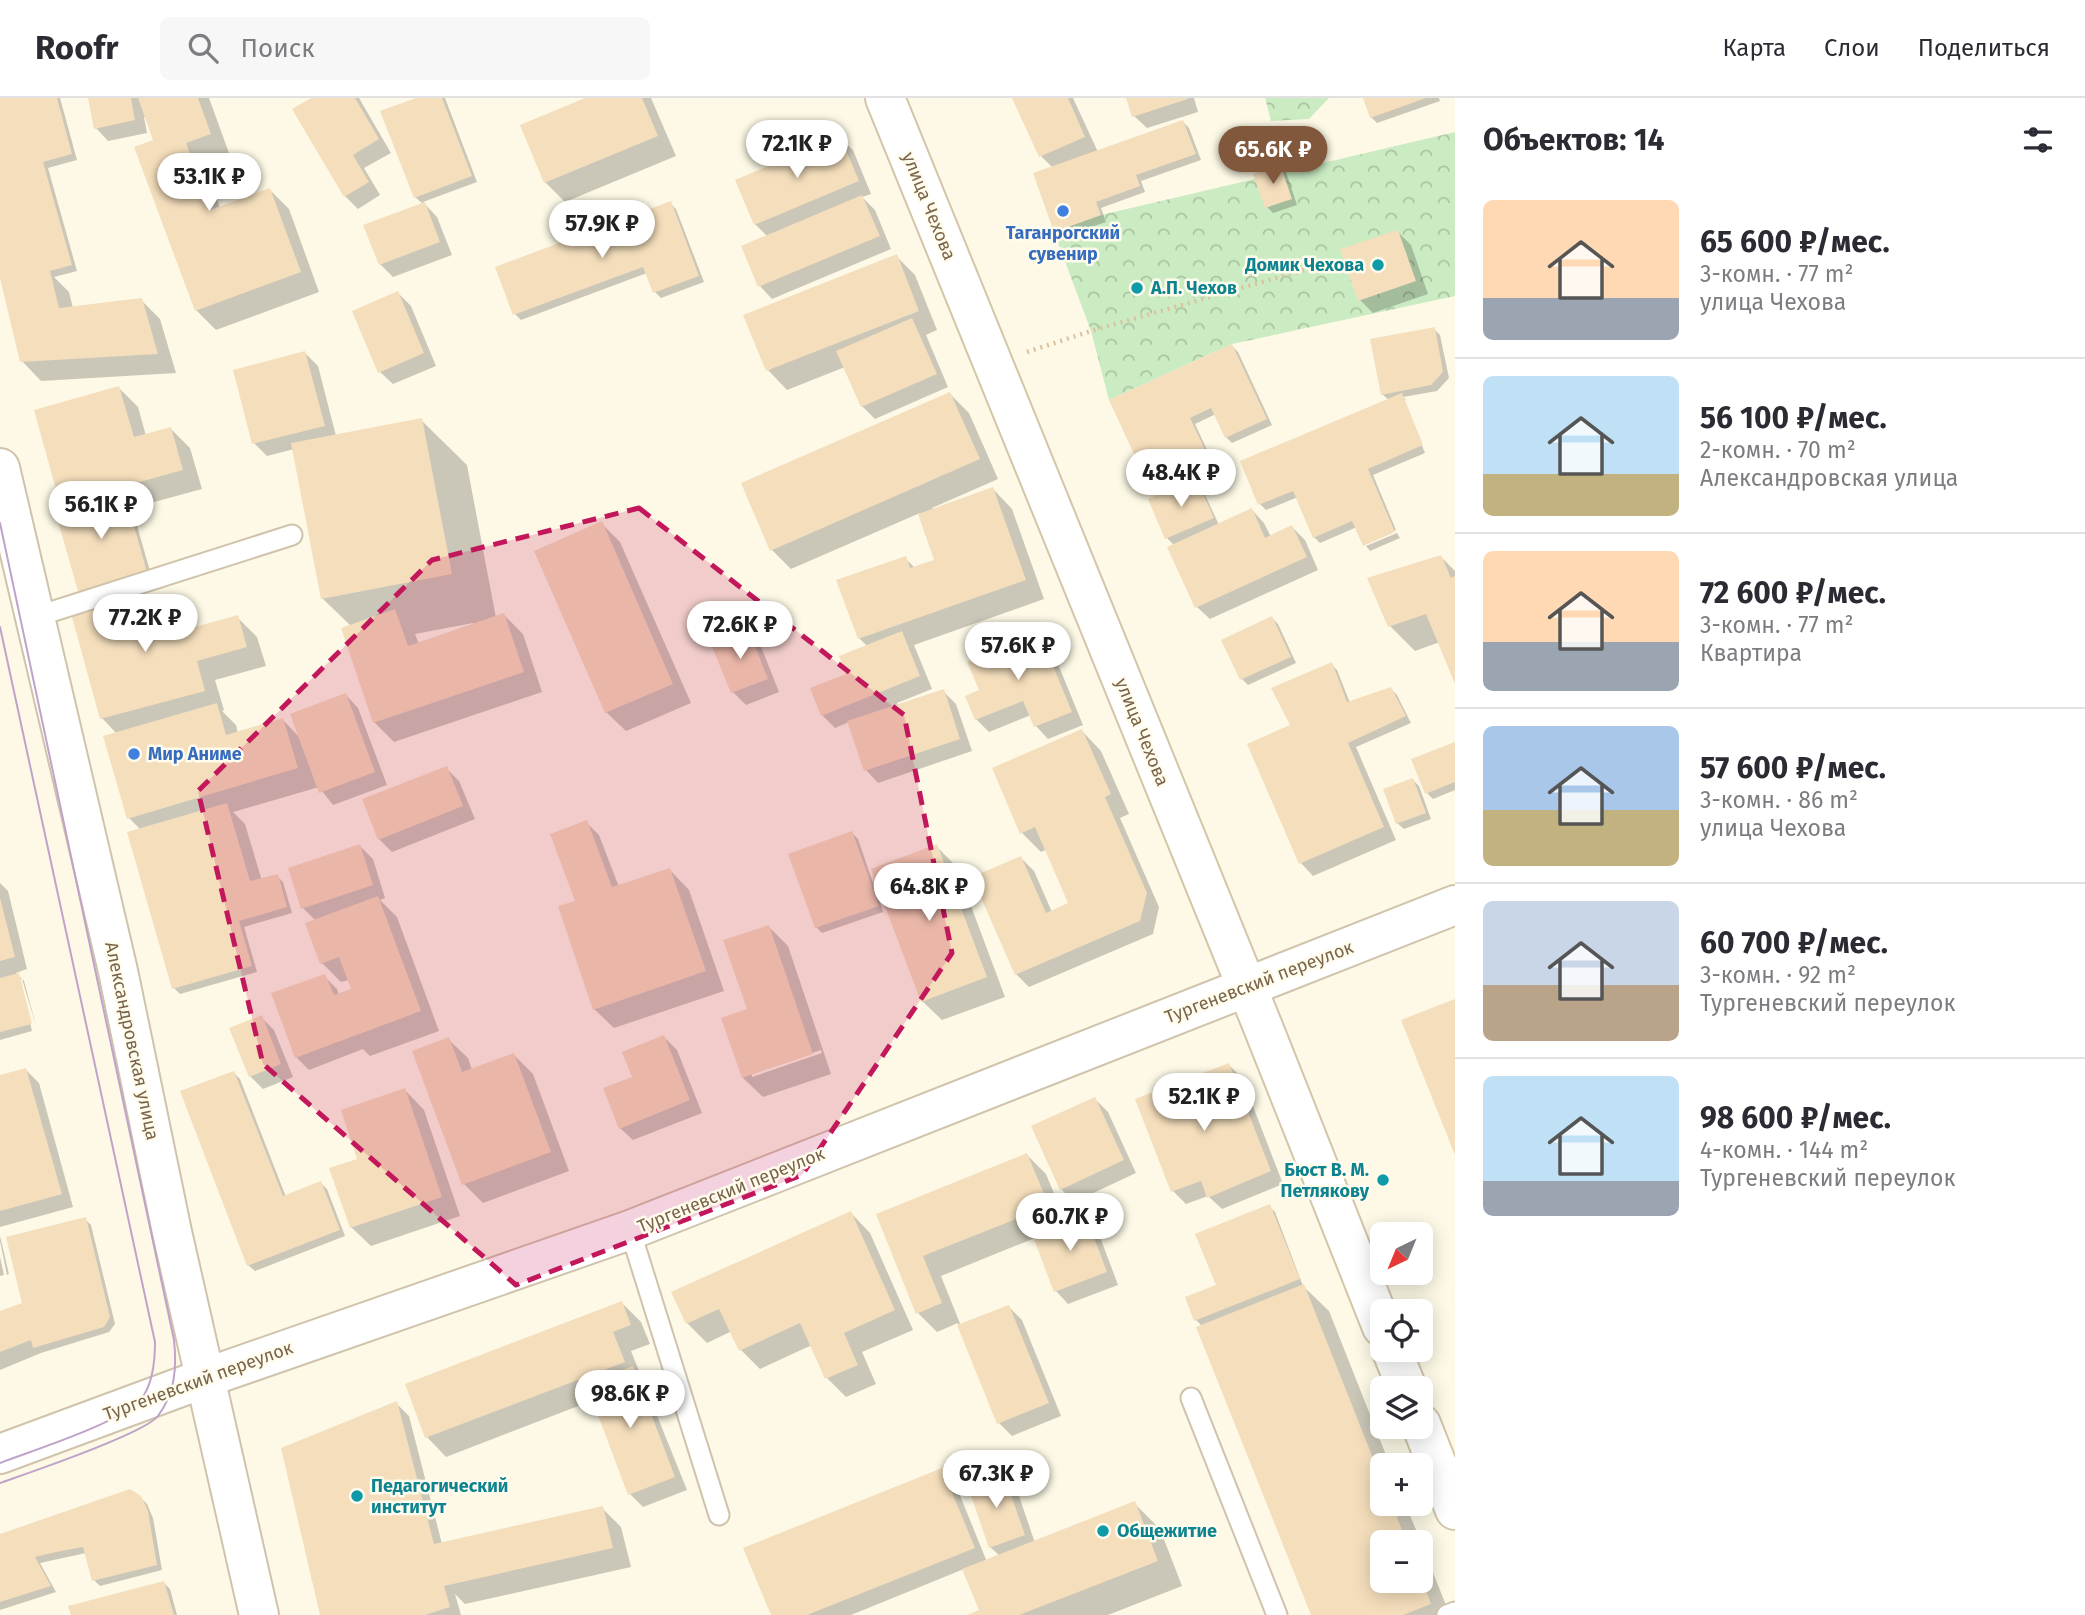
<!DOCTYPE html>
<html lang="ru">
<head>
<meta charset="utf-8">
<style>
  :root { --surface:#fff; --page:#f7f7f7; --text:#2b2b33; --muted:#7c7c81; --line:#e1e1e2; --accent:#82583c }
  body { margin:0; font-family:"Fira Sans",sans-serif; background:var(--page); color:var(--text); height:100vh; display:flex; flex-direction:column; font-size:26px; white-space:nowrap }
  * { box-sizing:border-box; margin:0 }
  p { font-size:23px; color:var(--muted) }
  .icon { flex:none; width:38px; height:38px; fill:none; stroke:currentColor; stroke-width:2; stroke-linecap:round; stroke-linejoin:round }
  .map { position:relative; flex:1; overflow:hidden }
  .panel { display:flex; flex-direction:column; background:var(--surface); width:630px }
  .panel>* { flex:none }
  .needle { width:46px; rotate:223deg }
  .controls { position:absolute; left:1370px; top:1124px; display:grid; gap:14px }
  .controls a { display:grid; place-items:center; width:63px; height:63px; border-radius:10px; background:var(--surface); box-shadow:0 4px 18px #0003; font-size:35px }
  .price { position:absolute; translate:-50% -60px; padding:0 16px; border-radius:24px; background:#fff; color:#222; font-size:23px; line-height:46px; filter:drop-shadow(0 2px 4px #0008) }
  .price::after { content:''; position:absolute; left:50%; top:42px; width:21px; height:16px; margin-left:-10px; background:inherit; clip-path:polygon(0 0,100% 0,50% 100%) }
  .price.active { background:var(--accent); color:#fff }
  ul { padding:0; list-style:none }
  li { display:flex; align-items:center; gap:21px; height:175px; padding:0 28px }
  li+li { border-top:2px solid var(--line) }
  li span { display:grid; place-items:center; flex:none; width:196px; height:140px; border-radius:10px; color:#555 }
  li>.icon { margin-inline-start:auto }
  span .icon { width:84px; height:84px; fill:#fffc; stroke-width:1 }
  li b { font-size:30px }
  h2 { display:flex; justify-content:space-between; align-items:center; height:84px; padding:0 28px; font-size:30px }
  header { display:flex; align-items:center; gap:42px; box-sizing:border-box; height:98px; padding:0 35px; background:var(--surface); border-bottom:2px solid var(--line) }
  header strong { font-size:33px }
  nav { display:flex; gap:38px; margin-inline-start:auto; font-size:24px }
  .search { width:490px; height:63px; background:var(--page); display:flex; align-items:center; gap:18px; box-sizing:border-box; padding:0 24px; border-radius:10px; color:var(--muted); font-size:26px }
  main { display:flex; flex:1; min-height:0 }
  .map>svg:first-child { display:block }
  .forest { fill:url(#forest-crowns) }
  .shadow { fill:#0003; fill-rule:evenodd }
  .building { fill:#f4debc }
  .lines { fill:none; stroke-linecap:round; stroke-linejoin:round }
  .service-casing { stroke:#d0c3ab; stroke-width:23 }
  .minor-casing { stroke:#d0c3ab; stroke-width:42 }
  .tertiary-casing { stroke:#d0c3ab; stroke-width:42 }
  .secondary-casing { stroke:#d3c5a8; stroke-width:42 }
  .path { stroke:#dac29f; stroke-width:4.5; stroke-dasharray:2 5; stroke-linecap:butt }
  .service { stroke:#fff; stroke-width:19 }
  .minor { stroke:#fff; stroke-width:38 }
  .tertiary { stroke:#fff; stroke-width:38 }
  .secondary { stroke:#fff; stroke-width:38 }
  .tram { stroke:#bfa3c8; stroke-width:2 }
  .marked { fill:#c2185b; fill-opacity:0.2; stroke:#c2185b; stroke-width:5; stroke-dasharray:14 9; stroke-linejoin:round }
  .shop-dot { fill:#3f7fe0; stroke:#fffcee; stroke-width:2.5 }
  .culture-dot { fill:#0f9aa8; stroke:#fffcee; stroke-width:2.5 }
  .labels { text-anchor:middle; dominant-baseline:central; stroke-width:5; stroke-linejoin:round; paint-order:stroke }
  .street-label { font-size:18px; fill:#796449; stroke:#fffcee }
  .shop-label { font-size:18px; font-weight:bold; fill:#366cbe; stroke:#fffcee }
  .culture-label { font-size:18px; font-weight:bold; fill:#0d838f; stroke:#fffcee; text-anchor:start }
</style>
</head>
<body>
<header>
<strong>Roofr</strong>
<div class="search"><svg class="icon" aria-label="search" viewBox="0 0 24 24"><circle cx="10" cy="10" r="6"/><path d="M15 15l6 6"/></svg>Поиск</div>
<nav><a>Карта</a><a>Слои</a><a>Поделиться</a></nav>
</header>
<main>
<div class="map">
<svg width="1455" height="1517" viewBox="0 0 1455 1517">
  <defs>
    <pattern id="forest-crowns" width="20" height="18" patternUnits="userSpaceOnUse" patternTransform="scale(1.75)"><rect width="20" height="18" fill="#cbecc3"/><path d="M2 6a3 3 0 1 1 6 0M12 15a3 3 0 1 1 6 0" fill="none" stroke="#aac3a0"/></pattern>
  </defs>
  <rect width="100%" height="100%" fill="#fdf9e6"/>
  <path class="forest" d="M1265 0H1329L1309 21 1271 23Z
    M1455 34V198L1232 246 1109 302 1091 233 1054 134 1101 117Z"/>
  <path class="shadow" d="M0 0H60L77 62 48 70 77 173 54 179 69 194 73 210 141 202 160 221 176 275 41 283 22 263 0 174Z
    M89 0H209L229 55 204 65 220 110 270 92 289 111 319 194 216 232 196 212 155 43 146 19H144L147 35 108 43 96 30Z
    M314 0H359L391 55 364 70 380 97 358 111 345 98Z
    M421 0H445L477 84 423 104 437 119 452 157 393 179 380 166 423 106 415 99Z
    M590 0H651L676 58 565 104 545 84Z
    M1014 0H1073L1098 54 1183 24 1189 30 1201 62 1141 83 1145 94 1101 110 1106 124 1061 139 1055 133 1053 70 1041 58Z
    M1128 0H1194L1198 14 1147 30 1134 18Z
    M1365 0H1439L1440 3 1377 25 1371 19Z
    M840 40 853 52 871 96 862 99 875 112 891 151 772 201 760 188 768 139 755 126Z
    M1280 68 1286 74 1297 107 1273 115 1267 109Z
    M670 105 676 111 704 184 661 200 655 194 647 175 521 222 515 216 497 170Z
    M1398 134 1411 147 1428 196 1373 215 1360 202Z
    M896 158 915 177 937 232 926 237 948 289 875 321 862 308 845 269 787 292 768 272 746 218Z
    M398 195 411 208 436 268 393 286 380 274Z
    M1434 231 1440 237 1449 280 1437 293 1403 299 1406 302H1403L1425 355 1373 377 1396 432 1364 445 1357 429 1320 445 1314 439 1298 399 1266 412 1260 406 1389 302 1382 296Z
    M1232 248 1238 254 1272 327 1232 345 1226 339 1216 316 1195 326 1208 354 1148 381Z
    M305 255 318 268 336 338 421 322 467 367 496 520 504 517 523 536 542 594 394 644 374 624 351 528 322 500 294 351 267 358 254 345ZM473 525V527L419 546 415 536Z
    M119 290 138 309 146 338 171 331 190 350 202 391 132 410 152 480 86 498 80 492 68 411 62 405Z
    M950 296 969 315 998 381 932 410 933 413 993 391 1012 411 1044 501 914 547 932 591 897 605 898 608 943 593 956 606 972 653 878 685 866 672 849 624 835 630 822 617 867 548 859 540 905 460 915 470 936 463 920 415 791 471 772 452Z
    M1210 357 1212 362 1154 389 1150 385Z
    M1195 382 1201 388 1219 427 1252 412 1264 425 1271 439 1292 429 1305 442 1318 472 1210 521 1197 509 1175 448 1167 440Z
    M601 425 620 444 691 605 626 633 606 614Z
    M1397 435 1400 440 1370 453 1366 448Z
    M1441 459 1455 473V581L1440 544 1415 553 1390 528Z
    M141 494 161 513 168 539 237 519 257 539 266 568 215 582 224 612 222 613 236 627 238 635 283 622 301 641 346 597 358 610 387 687 333 707 319 689 233 714 245 726 262 783 277 778 283 784 292 815 244 829 257 874 180 896 174 890 141 732 129 720 117 636 102 620Z
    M1272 520 1278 526 1296 565 1248 587 1242 581 1223 543Z
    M747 533 760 546 779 594 746 607 733 594Z
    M1039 537 1051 549 1083 627 1048 641 1036 628 1031 617 989 634 976 621 981 593Z
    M1331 566 1337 572 1350 605 1391 591 1397 597 1411 625 1356 649 1396 742 1313 778 1301 765 1293 628Z
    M1082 633 1101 653 1129 716 1120 720 1159 809 1153 836 1029 889 1016 876 1021 760 1034 773 1052 814 1071 806 1047 751 1041 754 1022 735Z
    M1455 647V692L1433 701 1427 695Z
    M446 670 459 683 475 721 392 754 379 741Z
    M1413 682 1419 688 1431 721 1404 731 1397 725Z
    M586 724 599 737 619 789 670 772 689 792 724 893 614 930 594 911 577 803Z
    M852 735 858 741 883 814 822 835 816 829Z
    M360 748 373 761 385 800 380 802 397 819 439 933 370 958 363 951 309 972 296 959 324 878 337 891 339 897 353 893 349 882 341 884 322 865 316 823 303 810Z
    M936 748 956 768 1005 899 942 922 922 903Z
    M0 785 8 793 27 871 16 875 24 883 37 931 22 881H19L32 933 0 942Z
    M769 829 788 848 831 976 763 999 743 980 749 912ZM821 952 822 955 752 979V975Z
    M261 919 274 932 293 979 263 991 250 978Z
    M664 939 677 952 702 1015 633 1042 620 1030 635 980Z
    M448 941 468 960 472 972 514 957 533 976 569 1073 483 1105 464 1086Z
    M1229 967 1242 980 1283 1086 1222 1111 1208 1098 1186 1106 1173 1093 1138 1002Z
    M26 972 39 985 73 1109 0 1129V979Z
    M234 975 240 981 286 1099 321 1085 327 1091 345 1138 255 1173 248 1167Z
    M405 992 424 1012 460 1118 371 1148 351 1129Z
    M1095 1001 1108 1014 1136 1075 1074 1104 1061 1091Z
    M1027 1057 1046 1076 1066 1124 1084 1118 1097 1131 1118 1187 1068 1206 1056 1193 1035 1140 941 1178 961 1228 1009 1209 1022 1222 1061 1318 1012 1338 999 1325 958 1225 937 1234 918 1215 878 1117Z
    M1269 1108 1275 1114 1303 1188 1329 1213 1390 1367H1382V1405H1405L1421 1444H1382V1482H1421V1445L1450 1517H1313L1202 1228 1196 1222 1188 1200 1218 1188Z
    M851 1115 870 1135 913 1232 862 1254 876 1286 846 1299 827 1280 812 1247 760 1271 741 1252 732 1233 707 1245 687 1225Z
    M85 1121 91 1127 115 1226 109 1234 41 1255 0 1272V1215L24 1206Z
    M0 1138 9 1176 7 1177 0 1143Z
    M0 1159 4 1177 0 1178Z
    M622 1205 641 1224 650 1246 631 1253 687 1392 643 1409 630 1396 594 1302 446 1359 427 1339 407 1287Z
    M396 1305 409 1318 442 1446 602 1410 621 1429 631 1469 465 1506 455 1496 461 1517H322Z
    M942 1372 955 1385 987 1464 1000 1458 990 1449 1003 1376 1016 1389 1035 1445 1134 1405 1160 1431 1182 1488 1108 1517H971L981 1513 964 1471 851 1517H773Z
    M140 1399 147 1406 153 1420 162 1472 100 1488 94 1482 86 1455 40 1465 56 1494 0 1512V1439Z
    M164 1485 170 1491 177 1517H72Z"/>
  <path class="building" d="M0 0H57L72 56 43 64 72 167 50 173 59 210 142 200 158 256 20 264 0 180Z
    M88 0H131L135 22 94 31Z
    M138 0H198L211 36 186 45 210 112 270 90 301 174 195 213 134 49 153 42Z
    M311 0H355L379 41 353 57 369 84 344 99 292 11Z
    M416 0H442L472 78 414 100 380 13Z
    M585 0H642L658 38 544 85 520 27Z
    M1012 0H1068L1085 39 1039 59Z
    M1126 0H1188V1L1132 19Z
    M1363 0H1426L1370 20Z
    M1183 22 1196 56 1136 77 1140 88 1096 104 1101 117 1054 134 1033 75Z
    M840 38 859 83 754 127 735 82Z
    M1280 66 1292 101 1265 110 1253 76Z
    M862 97 880 138 758 189 741 148Z
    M671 103 699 178 653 195 643 169 513 217 495 169Z
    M425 104 440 144 379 167 363 127Z
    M1398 132 1416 183 1358 203 1340 151Z
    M897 156 919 213 766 273 743 217Z
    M398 193 424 255 378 275 352 213Z
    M912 220 937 276 861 309 836 253Z
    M1435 229 1443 274 1431 287 1381 297 1370 241Z
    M1232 246 1267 321 1225 340 1211 310 1190 320 1207 356 1147 384 1109 302Z
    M305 253 325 328 252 346 233 272Z
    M119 288 134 339 171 329 183 372 60 406 34 312Z
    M950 294 980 361 770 453 741 385Z
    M1402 295 1423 347 1368 371 1395 434 1363 448 1352 423 1313 440 1293 393 1258 407 1240 363Z
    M422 320 452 476 321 501 291 345Z
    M1196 380 1214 420 1165 441 1148 401Z
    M993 389 1026 482 858 541 836 482 906 458 910 470 934 462 918 416Z
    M124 393 147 474 78 493 55 413Z
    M1252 410 1265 440 1292 427 1307 459 1195 510 1167 449Z
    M602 423 673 586 605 615 534 453Z
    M1441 457 1451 480 1455 478V586L1426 516 1388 529 1367 480Z
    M142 492 155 540 238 517 247 549 197 563 205 593 100 621 70 512Z
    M395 511 408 548 504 515 524 574 373 625 341 530Z
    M1272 518 1291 559 1240 582 1221 542Z
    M748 531 768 581 731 595 711 546Z
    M902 533 920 578 821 618 810 590 846 576 839 558Z
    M1039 534 1072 614 1034 629 1023 603 975 622 965 598 979 592 967 564Z
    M1332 564 1347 604 1391 589 1406 618 1348 645 1384 729 1299 766 1247 646 1290 627 1271 590Z
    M944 591 960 641 864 673 847 623Z
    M346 595 375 674 319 695 290 616Z
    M217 605 226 637 283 620 298 670 127 721 103 638Z
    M1082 631 1111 696 1105 699 1147 795 1140 823 1015 877 972 779 1021 758 1046 815 1068 805 1035 729 1020 736 992 670Z
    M1455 644V684L1425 696 1411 661Z
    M447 668 463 708 378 742 362 701Z
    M1413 680 1426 715 1396 726 1383 691Z
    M227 705 250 783 278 776 287 809 239 823 252 868 172 891 127 734Z
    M587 722 612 789 670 770 706 873 593 912 558 808 575 803 550 736Z
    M852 733 879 808 815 830 788 756Z
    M360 746 373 787 301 811 288 770Z
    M937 746 987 879 921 904 871 771Z
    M378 798 421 913 295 960 271 895 325 876 334 897 351 891 339 859 320 866 305 825Z
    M0 800 15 859 0 863Z
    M769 827 813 956 742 980 721 920 747 911 723 842Z
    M19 875 32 926 0 934V880Z
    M1455 901V1057L1401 922Z
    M262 917 281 966 249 979 229 930Z
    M664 937 690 1002 619 1031 603 990 632 979 622 954Z
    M449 939 462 974 514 955 551 1054 462 1087 412 953Z
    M1229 965 1271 1073 1207 1100 1201 1083 1171 1094 1135 1001Z
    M26 970 62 1096 0 1113V977Z
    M234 973 283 1098 321 1083 340 1132 247 1168 180 993Z
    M405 990 442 1099 350 1130 329 1070 357 1061 341 1012Z
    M1095 999 1124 1062 1060 1092 1031 1028Z
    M1027 1055 1049 1108 923 1158 942 1205 916 1216 876 1116Z
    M1270 1106 1300 1181 1194 1223 1185 1199 1216 1187 1195 1136Z
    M851 1113 895 1212 844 1235 858 1267 825 1281 800 1225 739 1253 719 1211 686 1226 671 1194Z
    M1085 1116 1107 1174 1054 1194 1032 1136Z
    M86 1119 110 1219 104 1229 33 1250 31 1242 0 1254V1213L22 1205 6 1139Z
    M1304 1186 1382 1383V1405H1391L1407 1444H1382V1482H1422L1431 1506 1403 1517H1311L1196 1229Z
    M622 1203 631 1227 613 1234 625 1264 425 1340 405 1286Z
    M1009 1207 1049 1305 997 1326 957 1227Z
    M633 1268 675 1379 628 1397 586 1285Z
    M397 1303 434 1446 603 1408 613 1450 444 1488 450 1509 425 1517H320L281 1350Z
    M942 1370 975 1450 807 1517H771L743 1450Z
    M1003 1374 1025 1437 989 1450 967 1386Z
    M130 1391 141 1398 148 1413 157 1467 92 1483 83 1449 56 1454 35 1459 51 1488 0 1504V1436Z
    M1135 1403 1158 1463 1019 1517H967L979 1512 962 1471Z
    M164 1483 174 1517H71L68 1508Z"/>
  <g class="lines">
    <g class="service-casing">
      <path id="service" d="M35 519 292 437
        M630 1132 719 1417
        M1191 1300 1277 1517
        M1447 1517 1455 1514"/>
    </g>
    <g class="minor-casing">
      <path id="minor" d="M0 1356 205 1280 630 1132 1455 807"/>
    </g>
    <g class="tertiary-casing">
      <path id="tertiary" d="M0 370 118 873 172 1134 259 1517"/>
    </g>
    <g class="secondary-casing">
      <path id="secondary" d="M885 0 1263 929 1382 1229
        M1391 1251 1407 1290
        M1421 1326 1455 1412"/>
    </g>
    <path class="path" d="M1027 254 1091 233 1332 164"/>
    <use href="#service" class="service"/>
    <use href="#minor" class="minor"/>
    <use href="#tertiary" class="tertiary"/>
    <use href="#secondary" class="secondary"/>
    <path class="tram" d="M0 425 174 1242C177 1270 175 1295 158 1318 144 1336 28 1375 0 1385
      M0 529 155 1244C155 1262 153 1285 142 1300 124 1324 31 1353 0 1365"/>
  </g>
  <path class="marked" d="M639 410 904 617 952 855 802 1077 516 1187 263 966 198 693 432 462Z"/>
  <g class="shop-dot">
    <circle cx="1063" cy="113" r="7"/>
    <circle cx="134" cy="656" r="7"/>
  </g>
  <g class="culture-dot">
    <circle cx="1378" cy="167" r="7"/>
    <circle cx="1137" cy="190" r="7"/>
    <circle cx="1383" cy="1082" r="7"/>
    <circle cx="357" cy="1398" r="7"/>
    <circle cx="1103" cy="1433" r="7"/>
  </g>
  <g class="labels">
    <g class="street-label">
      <text transform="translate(929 108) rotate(68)">улица Чехова</text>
      <text transform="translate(1142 634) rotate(68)">улица Чехова</text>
      <text transform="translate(1259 884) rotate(-21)">Тургеневский переулок</text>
      <text transform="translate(132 943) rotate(78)">Александровская улица</text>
      <text transform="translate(731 1092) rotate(-22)">Тургеневский переулок</text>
      <text transform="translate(198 1283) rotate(-20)">Тургеневский переулок</text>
    </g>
    <g class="shop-label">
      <text x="1063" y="135">Таганрогский<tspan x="1063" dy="21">сувенир</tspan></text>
      <text x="148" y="656" text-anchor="start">Мир Аниме</text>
    </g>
    <g class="culture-label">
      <text x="1364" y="167" text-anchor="end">Домик Чехова</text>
      <text x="1151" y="190">А.П. Чехов</text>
      <text x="1369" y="1072" text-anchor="end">Бюст В. М.<tspan x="1369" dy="21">Петлякову</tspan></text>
      <text x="371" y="1388">Педагогический<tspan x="371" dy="21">институт</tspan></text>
      <text x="1117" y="1433">Общежитие</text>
    </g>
  </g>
</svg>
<div class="controls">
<a><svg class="needle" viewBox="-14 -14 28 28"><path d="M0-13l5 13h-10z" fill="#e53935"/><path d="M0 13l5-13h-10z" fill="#7c7c81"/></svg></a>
<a><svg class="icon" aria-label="locate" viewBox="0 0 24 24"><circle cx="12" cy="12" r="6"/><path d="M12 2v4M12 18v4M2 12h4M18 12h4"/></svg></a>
<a><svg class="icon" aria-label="layers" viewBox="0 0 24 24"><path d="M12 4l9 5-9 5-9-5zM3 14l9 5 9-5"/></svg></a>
<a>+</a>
<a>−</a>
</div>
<b class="price" style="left:797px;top:82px">72.1K ₽</b>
<b class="price active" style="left:1273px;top:88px">65.6K ₽</b>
<b class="price" style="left:209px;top:115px">53.1K ₽</b>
<b class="price" style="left:602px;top:162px">57.9K ₽</b>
<b class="price" style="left:1181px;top:411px">48.4K ₽</b>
<b class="price" style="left:101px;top:443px">56.1K ₽</b>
<b class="price" style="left:145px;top:556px">77.2K ₽</b>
<b class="price" style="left:740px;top:563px">72.6K ₽</b>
<b class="price" style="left:1018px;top:584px">57.6K ₽</b>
<b class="price" style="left:929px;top:825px">64.8K ₽</b>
<b class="price" style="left:1204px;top:1035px">52.1K ₽</b>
<b class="price" style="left:1070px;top:1155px">60.7K ₽</b>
<b class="price" style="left:630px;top:1332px">98.6K ₽</b>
<b class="price" style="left:996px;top:1412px">67.3K ₽</b>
</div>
<section class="panel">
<h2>Объектов: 14<svg class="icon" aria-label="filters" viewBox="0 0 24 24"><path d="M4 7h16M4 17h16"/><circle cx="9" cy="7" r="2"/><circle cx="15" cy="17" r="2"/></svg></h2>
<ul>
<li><span style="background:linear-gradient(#ffd9b3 70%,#9aa5b1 0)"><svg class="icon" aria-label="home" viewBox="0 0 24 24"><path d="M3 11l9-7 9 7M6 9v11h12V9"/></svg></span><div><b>65 600 ₽/мес.</b><p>3-комн. · 77 m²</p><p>улица Чехова</p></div></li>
<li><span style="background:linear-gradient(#bfe0f5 70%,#c2b280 0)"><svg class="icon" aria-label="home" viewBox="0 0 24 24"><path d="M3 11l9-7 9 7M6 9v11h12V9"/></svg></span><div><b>56 100 ₽/мес.</b><p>2-комн. · 70 m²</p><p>Александровская улица</p></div></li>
<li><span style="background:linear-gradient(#ffd9b3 65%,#9aa5b1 0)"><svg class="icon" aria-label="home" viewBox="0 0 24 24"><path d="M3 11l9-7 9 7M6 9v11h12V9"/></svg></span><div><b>72 600 ₽/мес.</b><p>3-комн. · 77 m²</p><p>Квартира</p></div></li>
<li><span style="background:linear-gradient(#a9c7e8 60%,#c2b280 0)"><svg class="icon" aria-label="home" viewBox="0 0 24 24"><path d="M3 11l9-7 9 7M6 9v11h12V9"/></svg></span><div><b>57 600 ₽/мес.</b><p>3-комн. · 86 m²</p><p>улица Чехова</p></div></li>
<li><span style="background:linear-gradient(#c9d6e8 60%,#b9a48a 0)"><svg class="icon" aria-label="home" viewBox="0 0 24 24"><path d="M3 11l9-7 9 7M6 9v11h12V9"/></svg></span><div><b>60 700 ₽/мес.</b><p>3-комн. · 92 m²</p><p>Тургеневский переулок</p></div></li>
<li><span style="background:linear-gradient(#bfe0f5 75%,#9aa5b1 0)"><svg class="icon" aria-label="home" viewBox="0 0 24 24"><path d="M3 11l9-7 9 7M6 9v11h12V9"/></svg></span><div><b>98 600 ₽/мес.</b><p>4-комн. · 144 m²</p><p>Тургеневский переулок</p></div></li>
</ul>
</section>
</main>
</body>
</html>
